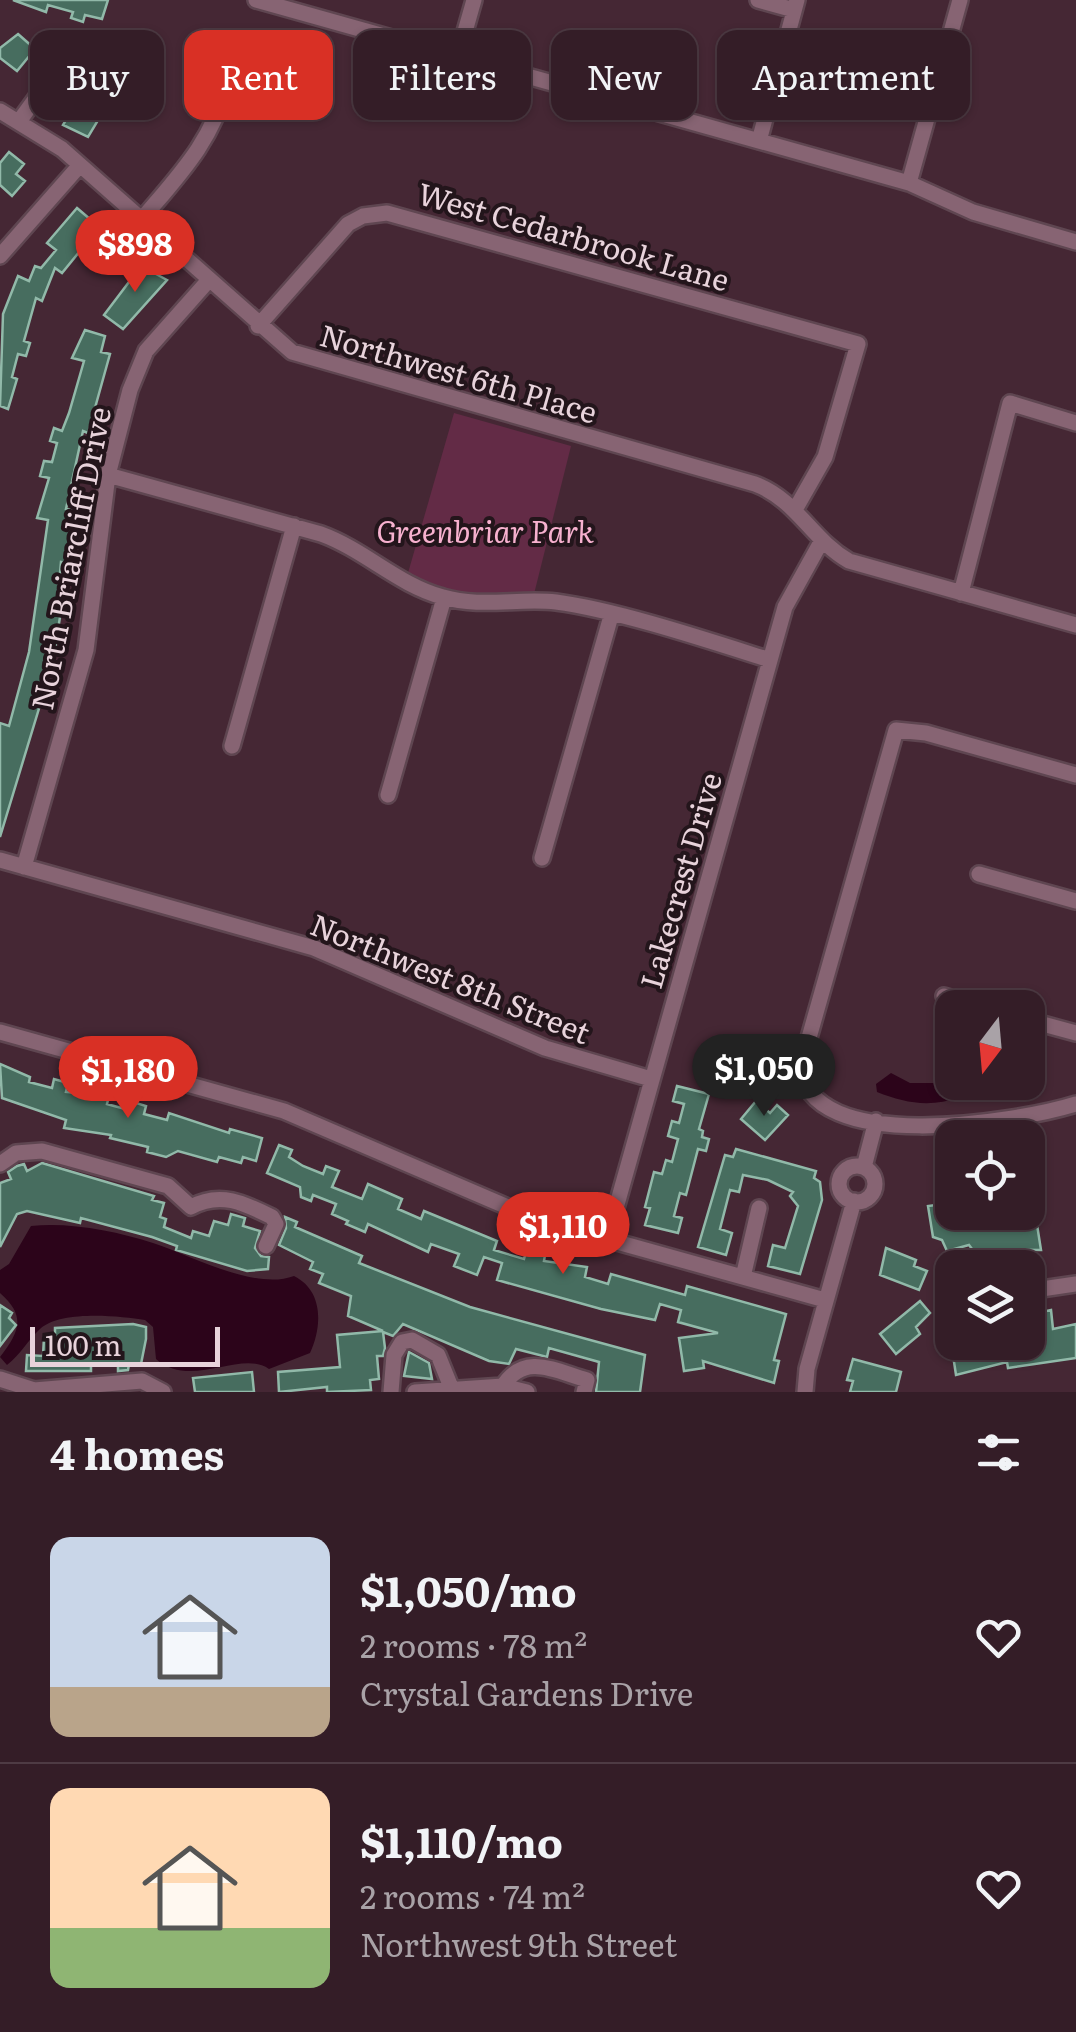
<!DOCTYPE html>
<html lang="en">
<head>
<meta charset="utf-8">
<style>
  :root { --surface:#341d27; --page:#3c262f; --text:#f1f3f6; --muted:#a9a2a7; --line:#4e3b44; --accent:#d93025 }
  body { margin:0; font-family:Literata,serif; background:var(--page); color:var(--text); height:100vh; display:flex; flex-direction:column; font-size:38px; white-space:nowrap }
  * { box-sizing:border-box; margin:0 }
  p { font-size:32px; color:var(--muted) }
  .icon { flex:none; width:55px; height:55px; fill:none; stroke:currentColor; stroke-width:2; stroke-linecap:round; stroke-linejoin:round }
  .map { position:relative; height:1392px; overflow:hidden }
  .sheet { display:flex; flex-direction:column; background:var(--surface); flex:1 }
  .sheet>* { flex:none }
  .hud { position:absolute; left:30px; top:30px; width:1018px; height:90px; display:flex; gap:20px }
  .needle { width:65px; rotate:196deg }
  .controls { position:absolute; left:935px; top:990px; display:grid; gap:20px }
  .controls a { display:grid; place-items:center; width:110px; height:110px; border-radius:20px; background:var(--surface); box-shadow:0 2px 8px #0004,0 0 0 2px var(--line); font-size:50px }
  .scale { position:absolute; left:30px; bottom:25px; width:190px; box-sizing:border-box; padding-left:10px; border:5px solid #e8d3db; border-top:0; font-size:28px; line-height:35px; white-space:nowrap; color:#e8d3db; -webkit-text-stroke:8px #23151b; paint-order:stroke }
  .price { position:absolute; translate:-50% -85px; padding:0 22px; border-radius:35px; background:var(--accent); color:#fff; font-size:32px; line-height:65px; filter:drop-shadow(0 2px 5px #0008) }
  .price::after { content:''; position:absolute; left:50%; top:60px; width:30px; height:22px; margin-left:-15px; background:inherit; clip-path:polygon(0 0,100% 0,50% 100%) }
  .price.current { background:#222; color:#fff }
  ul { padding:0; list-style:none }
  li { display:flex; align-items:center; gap:30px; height:250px; padding:0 50px }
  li+li { border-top:2px solid var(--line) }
  li span { display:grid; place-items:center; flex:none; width:280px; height:200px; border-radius:20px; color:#555 }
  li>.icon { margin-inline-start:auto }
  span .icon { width:120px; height:120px; fill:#fffc; stroke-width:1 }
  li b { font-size:42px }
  h2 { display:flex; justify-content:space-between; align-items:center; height:120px; padding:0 50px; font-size:42px }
  .pill { padding:0 35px; border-radius:20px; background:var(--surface); box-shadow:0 2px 8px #0004,0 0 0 2px var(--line); font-size:35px; line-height:90px }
  .pill.current { background:var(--accent); color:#fff }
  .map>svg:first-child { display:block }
  .green { fill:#632b46 }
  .water { fill:#2c041a }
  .building { fill:#476d5f; stroke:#91b9a9; stroke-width:2.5 }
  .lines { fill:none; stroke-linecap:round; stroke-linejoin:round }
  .minor-casing { stroke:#5f4651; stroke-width:20 }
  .minor { stroke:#876473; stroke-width:15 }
  .labels { text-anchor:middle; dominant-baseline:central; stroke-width:8; stroke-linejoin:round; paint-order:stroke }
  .street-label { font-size:30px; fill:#e8d3db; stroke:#23151b }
  .park-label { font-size:30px; font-style:italic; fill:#f7b1cf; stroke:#23151b }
</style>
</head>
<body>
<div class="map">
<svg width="1076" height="1392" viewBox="0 0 1076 1392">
  <rect width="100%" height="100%" fill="#452734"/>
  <path class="green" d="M454 413 571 446 534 594C490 598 447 597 408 573Z"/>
  <path class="water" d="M891 1073 910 1083H959L960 1097C930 1108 905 1103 877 1092L876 1084Z
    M31 1226C70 1222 115 1231 153 1243 190 1255 255 1291 294 1276 324 1291 322 1327 310 1353L269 1369C241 1349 191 1390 156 1359L153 1327 145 1320C119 1316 61 1310 40 1329 28 1340 21 1354 7 1365L0 1357C20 1331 26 1316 0 1293V1270L9 1264Z"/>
  <path class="building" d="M13 0H108L102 19 85 15 83 22 71 18 73 12 48 5 46 12Z
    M18 34 35 49 17 71 0 58V48Z
    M93 56 115 62 108 86 86 80Z
    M68 97 100 117 88 137 63 125 66 120 57 114Z
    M9 152 24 164 16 174 25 181 12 196 0 185V163Z
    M77 208 105 232 94 245 89 240 62 273 55 268 42 301 36 298 24 341 30 343 26 356 18 354 12 377 17 379 8 409 0 406 3 314 18 276 29 281 35 266 41 268 56 250 47 243Z
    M134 262 167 280 123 329 104 315 132 278 126 274Z
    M85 330 105 336 101 352 110 354 88 433 83 431 66 509 74 510 68 563 61 562 59 584H65L55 650 37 691 44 692 0 837V723L9 726 29 652 48 520 37 518 49 478 40 476 44 461 52 462 57 443 50 441 54 428 62 431 69 413 84 361 72 358Z
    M0 1064 30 1077 29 1082 52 1088 54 1079 68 1083 66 1092 109 1096 107 1104 125 1109 127 1100 146 1106 144 1114 167 1120 169 1113 229 1133 230 1129 262 1138 256 1161 243 1157 241 1163 219 1157 217 1162 178 1151 166 1157 147 1152 148 1147 110 1138 111 1135 64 1128 66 1120 2 1098Z
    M677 1086 709 1094 699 1129 703 1131 702 1137 709 1139 706 1151 698 1149 686 1195 680 1193 674 1216 682 1218 678 1233 645 1225 650 1208 645 1207 654 1172 662 1174 666 1160 672 1162 678 1139 668 1136 672 1121 679 1123 684 1104 673 1101Z
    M756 1101 770 1113 777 1105 788 1115 765 1140 741 1119Z
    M279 1145 292 1150 289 1157 303 1166 323 1174 326 1166 339 1171 332 1187 362 1199 368 1184 402 1199 398 1209 421 1219 424 1211 497 1241 494 1250 524 1259 527 1249 545 1255 544 1261 587 1267 585 1277 608 1284 611 1274 685 1295 687 1286 786 1314 774 1360 779 1361 774 1383 703 1361 704 1368 684 1371 679 1338 718 1333 678 1322 681 1310 660 1304 655 1320 601 1309 497 1280 502 1263 484 1257 477 1275 454 1266 459 1254 431 1244 428 1252 368 1224 365 1232 346 1224 348 1221 332 1214 336 1204 313 1195 311 1201 301 1197 300 1187 267 1173Z
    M736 1149 816 1171 814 1178 820 1182 822 1200 800 1274 768 1266 773 1245 785 1248 798 1206 790 1196 793 1192 768 1180 743 1175 739 1192 730 1190 720 1229 732 1233 726 1255 698 1247 725 1155 733 1157Z
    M42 1163 154 1196 152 1200 164 1203 160 1217 166 1219 164 1227 191 1238 193 1231 209 1236 214 1221 228 1225 231 1214 245 1218 243 1226 260 1231 255 1248 261 1256 269 1257 268 1269 247 1271 176 1250 177 1246 152 1237 81 1218 80 1223 27 1211 17 1214 0 1247V1183L11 1179 8 1172 17 1166 24 1164 27 1171Z
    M952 1203V1212H1035L1041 1250 972 1249 969 1245 947 1251 942 1240 933 1237 928 1206Z
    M285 1217 297 1222 295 1227 362 1256 359 1263 470 1307 645 1355 640 1392H596L599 1362 549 1348 547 1357 516 1349 509 1364 489 1361 403 1324 393 1336 383 1332 385 1348 383 1356H377L379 1379 370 1380 371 1390 327 1392V1387L279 1392 278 1372 340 1367 337 1335 383 1331 348 1316 351 1296 319 1283 323 1274 310 1269 313 1262 279 1245 286 1228Z
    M886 1248 916 1260 914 1266 927 1271 919 1290 880 1275Z
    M920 1301 930 1313 916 1327 920 1334 896 1354 880 1334Z
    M0 1305 12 1313 9 1318 16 1325 0 1346Z
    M1051 1310 1053 1329 1076 1324V1358L1008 1368 1007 1362 956 1375 951 1342H1028V1315Z
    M133 1324 146 1327V1339L141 1364H129L128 1370 118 1371V1363L91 1365V1371H26L27 1355 43 1356 44 1337 55 1338V1328Z
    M409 1352 429 1363 432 1379 404 1376Z
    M853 1359 901 1372 896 1392H850L853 1381 847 1380Z
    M252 1372 254 1392H195L193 1378Z"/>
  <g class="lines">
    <g class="minor-casing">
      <path id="minor" d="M256 0 909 183 973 212 1076 242
        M758 0 794 10
        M458 56 474 0
        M608 99 622 50
        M0 111 62 149 292 352 755 484C797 500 811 539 849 561L1076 625
        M20 120 55 72 71 40
        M759 141 797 0
        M909 183 960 0
        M142 219C179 175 212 142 227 84
        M0 256 80 165
        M258 326 348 224 363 216 387 213 858 344 825 457 796 508
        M108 475 321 534C365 550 398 585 443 597 480 608 518 598 556 602 617 610 710 641 770 660
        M961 593 1010 403 1076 423
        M232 746 294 526
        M1076 775 926 733 896 730 801 1066C807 1157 1019 1122 1076 1104
        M388 795 444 598
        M542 858 611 616
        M0 860 314 948 545 1048 651 1079
        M24 867 86 650 108 475 130 390 146 351 208 281
        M979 874 1076 901
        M944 996 985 1008
        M1028 1020 1076 1033
        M0 1032 284 1111 538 1220 825 1300
        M0 1164 16 1153 42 1151 168 1186 191 1207C220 1191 244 1203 272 1217L276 1224 266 1246
        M839 1184a18 18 0 1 1 36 0a18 18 0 1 1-36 0Z
        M864 1167 876 1121
        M607 1240 785 607 821 542
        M743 1277 759 1208
        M1028 1291 1076 1284
        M0 1379 34 1390 142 1381 163 1392
        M503 1386C525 1352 555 1371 587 1380L584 1392
        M391 1392 394 1355 402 1342 412 1340 438 1355 451 1387
        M415 1392 503 1386 527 1392
        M805 1392 807 1369 854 1201"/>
    </g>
    <use href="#minor" class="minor"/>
  </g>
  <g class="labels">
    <g class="street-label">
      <text transform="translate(574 235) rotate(16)">West Cedarbrook Lane</text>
      <text transform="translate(459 372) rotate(16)">Northwest 6th Place</text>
      <text transform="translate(69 558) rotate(-79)">North Briarcliff Drive</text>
      <text transform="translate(679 880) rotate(-74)">Lakecrest Drive</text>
      <text transform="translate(451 977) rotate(22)">Northwest 8th Street</text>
    </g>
    <g class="park-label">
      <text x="485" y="530">Greenbriar Park</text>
    </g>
  </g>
</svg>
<div class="controls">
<a><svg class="needle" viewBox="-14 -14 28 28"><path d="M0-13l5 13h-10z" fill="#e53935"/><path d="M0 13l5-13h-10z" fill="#a9a2a7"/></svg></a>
<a><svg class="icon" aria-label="locate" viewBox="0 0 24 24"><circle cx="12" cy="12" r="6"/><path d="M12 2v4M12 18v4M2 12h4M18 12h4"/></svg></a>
<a><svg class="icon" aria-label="layers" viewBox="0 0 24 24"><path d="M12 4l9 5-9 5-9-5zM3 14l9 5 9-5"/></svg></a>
</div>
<div class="scale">100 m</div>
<b class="price" style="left:135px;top:295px">$898</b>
<b class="price current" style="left:764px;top:1119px">$1,050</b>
<b class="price" style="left:128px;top:1121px">$1,180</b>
<b class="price" style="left:563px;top:1277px">$1,110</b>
<div class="hud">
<a class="pill">Buy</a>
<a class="pill current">Rent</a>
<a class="pill">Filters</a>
<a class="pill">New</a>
<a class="pill">Apartment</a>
</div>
</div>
<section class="sheet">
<h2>4 homes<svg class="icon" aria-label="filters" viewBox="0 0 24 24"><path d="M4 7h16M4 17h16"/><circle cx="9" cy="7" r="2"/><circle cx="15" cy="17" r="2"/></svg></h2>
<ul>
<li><span style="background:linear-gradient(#c9d6e8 75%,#b9a48a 0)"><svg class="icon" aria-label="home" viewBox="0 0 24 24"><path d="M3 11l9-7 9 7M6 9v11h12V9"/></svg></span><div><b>$1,050/mo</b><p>2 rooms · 78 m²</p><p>Crystal Gardens Drive</p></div><svg class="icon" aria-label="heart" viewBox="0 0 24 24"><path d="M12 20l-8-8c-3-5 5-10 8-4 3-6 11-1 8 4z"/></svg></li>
<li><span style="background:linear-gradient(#ffd9b3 70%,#8fb573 0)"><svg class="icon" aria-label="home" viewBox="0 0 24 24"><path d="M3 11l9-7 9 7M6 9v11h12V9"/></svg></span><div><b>$1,110/mo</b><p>2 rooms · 74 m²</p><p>Northwest 9th Street</p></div><svg class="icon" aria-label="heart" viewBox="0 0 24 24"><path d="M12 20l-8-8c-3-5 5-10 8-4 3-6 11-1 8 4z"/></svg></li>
</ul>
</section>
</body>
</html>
